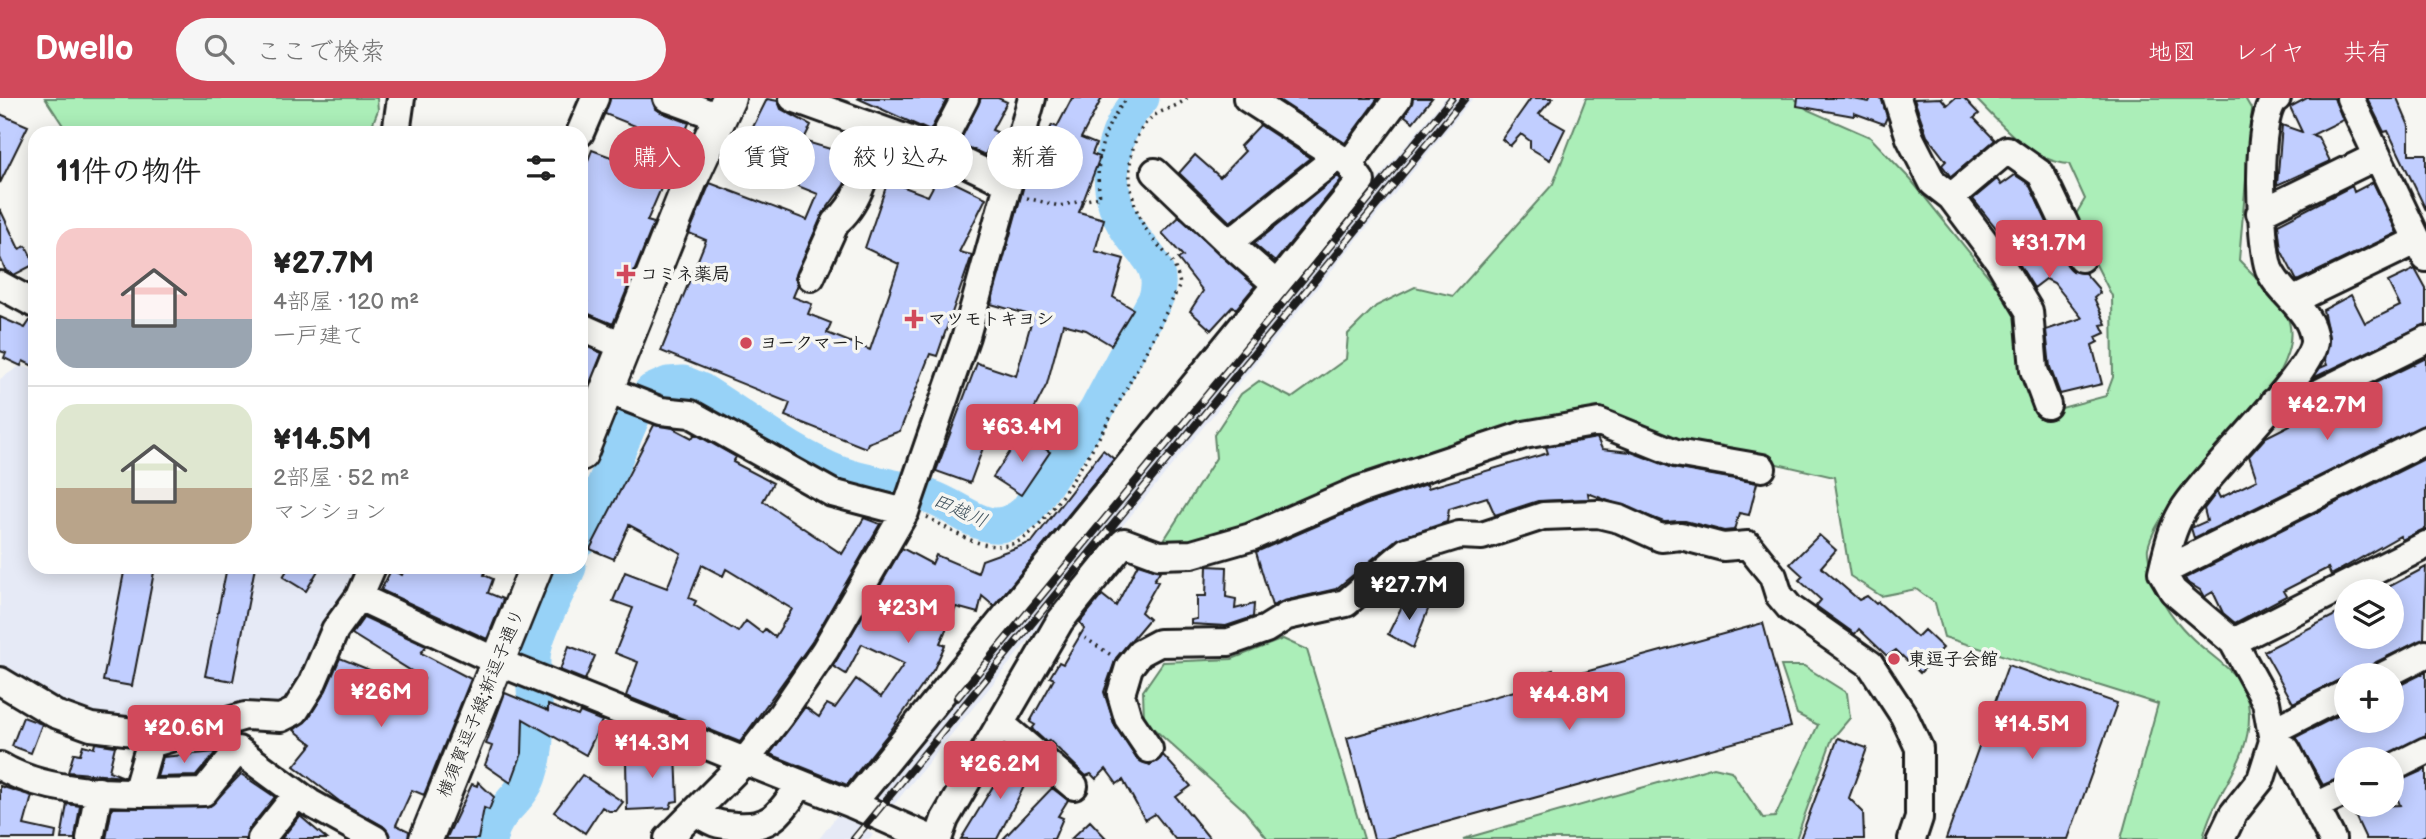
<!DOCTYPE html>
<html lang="ja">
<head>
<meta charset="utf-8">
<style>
  :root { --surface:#fff; --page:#f6f6f6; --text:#222; --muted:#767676; --line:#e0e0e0; --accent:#d1495b }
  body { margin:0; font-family:"Balsamiq Sans","Klee One",sans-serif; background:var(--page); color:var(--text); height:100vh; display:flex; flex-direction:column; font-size:26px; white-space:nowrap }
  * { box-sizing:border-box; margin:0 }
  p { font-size:23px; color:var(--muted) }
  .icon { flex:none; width:38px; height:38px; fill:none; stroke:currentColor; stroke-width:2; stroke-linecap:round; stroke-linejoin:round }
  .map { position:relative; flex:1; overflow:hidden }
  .sheet { position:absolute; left:28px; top:28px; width:560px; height:448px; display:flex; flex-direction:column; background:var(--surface); border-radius:21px; box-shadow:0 4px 18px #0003 }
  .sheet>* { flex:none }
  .banner { position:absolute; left:609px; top:28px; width:665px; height:63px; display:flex; gap:14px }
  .controls { position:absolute; left:2334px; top:481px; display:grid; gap:14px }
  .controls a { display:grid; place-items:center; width:70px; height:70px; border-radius:50%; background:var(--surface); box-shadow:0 4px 18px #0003; font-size:35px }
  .price { position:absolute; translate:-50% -60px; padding:0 16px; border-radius:7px; background:var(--accent); color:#fff; font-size:23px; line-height:46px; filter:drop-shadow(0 2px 4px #0008) }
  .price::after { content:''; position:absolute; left:50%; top:42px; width:21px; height:16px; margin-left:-10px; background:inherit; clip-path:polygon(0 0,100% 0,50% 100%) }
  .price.selected { background:#222; color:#fff }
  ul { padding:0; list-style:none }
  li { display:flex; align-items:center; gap:21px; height:175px; padding:0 28px }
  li+li { border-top:2px solid var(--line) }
  li span { display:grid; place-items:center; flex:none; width:196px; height:140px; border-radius:21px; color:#555 }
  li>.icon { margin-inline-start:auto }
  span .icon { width:84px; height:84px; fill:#fffc; stroke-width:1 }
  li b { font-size:30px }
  h2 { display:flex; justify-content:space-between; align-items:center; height:84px; padding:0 28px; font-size:30px }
  .pill { padding:0 24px; border-radius:32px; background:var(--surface); box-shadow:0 4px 18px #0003; font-size:24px; line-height:63px }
  .pill.selected { background:var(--accent); color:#fff }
  header { display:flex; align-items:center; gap:42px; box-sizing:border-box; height:98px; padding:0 35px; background:var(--accent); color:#fff }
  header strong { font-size:33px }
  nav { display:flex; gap:38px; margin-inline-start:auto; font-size:24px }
  .search { width:490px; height:63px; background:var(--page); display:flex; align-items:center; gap:18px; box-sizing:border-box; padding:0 24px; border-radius:38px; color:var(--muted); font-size:26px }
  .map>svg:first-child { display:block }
  .built { fill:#e6eaf6 }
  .green { fill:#abeeb8; stroke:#64856a; stroke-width:2 }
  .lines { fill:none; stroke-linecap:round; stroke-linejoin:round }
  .river { stroke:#97d2f7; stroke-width:35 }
  .building { fill:#c1ceff; stroke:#1c1c1c; stroke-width:2; fill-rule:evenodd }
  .minor-casing { stroke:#1c1c1c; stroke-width:32 }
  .major-casing { stroke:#1c1c1c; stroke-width:37 }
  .path { stroke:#1c1c1c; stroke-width:3.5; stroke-dasharray:2 5; stroke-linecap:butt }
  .minor { stroke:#f6f6f2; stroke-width:26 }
  .major { stroke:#f6f6f2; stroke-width:32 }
  .rail-casing { stroke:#1c1c1c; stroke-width:8 }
  .rail { stroke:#f6f6f2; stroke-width:5; stroke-dasharray:16; stroke-linecap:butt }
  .poi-dot { fill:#d1495b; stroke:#f6f6f2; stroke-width:2.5 }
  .labels { text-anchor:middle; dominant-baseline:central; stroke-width:7; stroke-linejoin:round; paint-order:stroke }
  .poi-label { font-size:18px; font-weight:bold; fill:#1c1c1c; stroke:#f6f6f2; text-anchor:start }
  .street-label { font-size:18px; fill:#1c1c1c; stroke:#f6f6f2 }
  .water-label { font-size:19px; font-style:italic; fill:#41535e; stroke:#f6f6f2 }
</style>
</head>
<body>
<header>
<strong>Dwello</strong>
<div class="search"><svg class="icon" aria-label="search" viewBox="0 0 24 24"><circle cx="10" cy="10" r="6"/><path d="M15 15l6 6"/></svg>ここで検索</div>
<nav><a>地図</a><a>レイヤ</a><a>共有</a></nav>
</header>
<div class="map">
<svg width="2426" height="741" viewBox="0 0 2426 741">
  <rect width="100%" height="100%" fill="#f6f6f2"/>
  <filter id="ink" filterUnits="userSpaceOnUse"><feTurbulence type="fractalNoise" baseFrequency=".0143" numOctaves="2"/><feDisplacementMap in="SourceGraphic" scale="14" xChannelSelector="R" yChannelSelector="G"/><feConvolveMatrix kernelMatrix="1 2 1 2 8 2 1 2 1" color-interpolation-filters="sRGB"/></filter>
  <g filter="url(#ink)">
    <path class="built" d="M1445 0H1473L891 710 868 698Z
      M20 268 35 271V469H366L294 597 281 607 160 632 57 615 0 578V281Z
      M839 715 856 724 873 736 869 741H819Z"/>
    <path class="green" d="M45 0H377L378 12 369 35H76L64 29Z
      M1586 0H1794L1808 12 1870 39 1911 82 2014 210 2043 315 2106 298 2113 279 2112 198 2073 121 2085 101 2069 66C2032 64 2000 25 1975 0H2245L2252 12 2239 162C2254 178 2278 198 2287 218 2316 285 2163 383 2148 450 2147 456 2150 465 2151 471 2156 498 2171 519 2190 538 2214 563 2248 575 2249 614 2251 666 2213 693 2203 741H2121L2158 606 1944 539 1935 505 1916 491 1881 498 1850 478 1834 379 1686 345 1595 311 1450 349 1194 445 1164 442 1216 360 1214 337 1241 296 1259 283 1292 300 1346 261 1348 236 1376 208 1415 189 1453 198 1553 86Z
      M1283 541 1307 552 1364 741H1268L1244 712 1144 622 1143 593 1163 564 1232 561Z
      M1781 568H1804L1847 595 1850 620 1832 641 1796 741H1463L1714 669 1731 673 1763 720 1775 719 1818 627 1797 616Z"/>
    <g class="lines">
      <path class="river" d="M581 441 636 311 652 293 668 286 683 285 702 293C747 321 792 357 841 376 869 386 901 388 930 399 966 411 989 446 1026 414L1096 313 1156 200C1166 164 1140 155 1124 126 1101 86 1111 32 1142 0
        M490 741C493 714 520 704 529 678 543 639 532 601 533 560 534 535 559 493 569 469"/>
    </g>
    <path class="building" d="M610 0H652L655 10 661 14 689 25 647 123 654 125 613 226 583 214 587 204 581 203V68L585 70 592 52 638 69 653 35 605 16Z
      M857 0H941L946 3 930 33Z
      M981 0H998L1007 4 992 32 997 34 985 57 959 45Z
      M1072 0H1102L1081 40 1096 46 1092 56 1100 59 1079 114 1104 121 1095 153 1124 161 1113 199 1133 211 1111 247 1086 232 1063 226 1047 286 1026 327 997 312 970 385 936 373 977 265 1016 278 1033 218 991 206 1031 62 1035 63 1052 27 1057 29Z
      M1276 0H1378L1345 45Z
      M1413 0H1432L1413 24 1405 18Z
      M1531 0H1553L1539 16 1565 31 1550 62 1530 50V43L1521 36 1510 48 1502 41Z
      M1798 0H1847L1869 4 1871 0H1878L1882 1 1887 19 1884 26 1854 15V18L1797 8Z
      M1941 0 1947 7 1955 0H1964L1979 16 1974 20 1995 42 1951 79 1942 67 1946 63 1927 38 1914 1Z
      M2307 0H2334L2343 22 2312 37 2318 39 2330 63 2277 87 2282 27 2302 34 2290 9Z
      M2367 0H2397L2409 28V56H2426V112L2388 33 2384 34Z
      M767 1 778 3 781 11 811 27 803 43 854 58 844 87 822 117 795 180 798 187 793 199 812 206 808 216 831 225 827 235 870 252 899 166 865 150 888 83 928 98 939 77 986 100 959 154 972 157 937 258 930 256 900 333 868 345 866 350 785 318 790 305 661 253 706 142 689 135 710 85 807 122 818 96 736 63Z
      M0 16 28 28 0 85Z
      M1260 27 1310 60 1230 124 1179 75 1195 57 1220 79 1245 53 1240 48Z
      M2015 77 2029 86 2067 167 2073 173 2085 175 2098 190 2100 195 2094 200 2106 226 2101 227 2105 235 2096 239 2098 244 2092 247 2102 286 2060 296 2050 269 2046 232 2082 220 2054 185 2046 181 2034 190 2013 156 2016 155 1973 101 1997 81 2001 87Z
      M1338 78 1341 82 1275 164 1254 146Z
      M2373 84 2397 135 2297 183 2281 152 2278 126 2352 88 2354 94Z
      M0 111 19 151 26 148 35 166 14 177 6 173 0 160Z
      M1179 119 1255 188 1236 211 1233 208 1211 232 1190 213 1203 193 1178 161 1183 158 1162 135Z
      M2415 171 2426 191V226L2313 280 2320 270 2327 267 2325 262 2329 239 2323 212 2351 197 2365 225 2400 208 2388 184Z
      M0 219 25 230 31 221 35 222V269L23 263 21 268 4 260 6 255 0 253Z
      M581 246 602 255 581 307Z
      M2426 260V326L2194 440 2191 430 2207 423 2204 411 2217 394 2220 400 2257 382 2249 358 2266 339 2290 327 2287 321 2310 317Z
      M654 327 673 330 692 340 695 336 736 359 733 364 773 385 763 403 842 456 864 420 880 426 812 544 740 644 626 598 638 564 615 555 633 510 613 503 625 474 667 490 681 455 629 427 614 461 590 451ZM702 467 723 478 726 471 792 511 775 539 765 531 762 535 746 523 738 534 694 507 696 503 689 500Z
      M1022 336 1050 354 1021 397 993 379Z
      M1597 340 1602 351 1631 354 1673 370 1757 385 1749 417 1739 415 1734 432 1724 433 1685 423 1664 424 1588 395 1589 401 1538 403 1495 417 1487 399 1449 411 1447 424 1397 441 1336 491 1284 503 1272 508 1256 454 1365 407 1427 386 1428 390 1548 355 1546 349Z
      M1103 352 1114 361 994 508 982 498 978 515 956 509 940 545 945 547 934 571 889 635 847 687 770 656 805 609 819 619 827 606 835 610 856 581 881 599 904 566 862 546 846 576 833 568 902 450 932 466 936 457 978 475 982 462 1032 444Z
      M2426 360V430L2402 442 2400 438 2331 477 2328 470 2283 493 2286 498 2235 525 2223 515 2213 494 2204 499 2200 492 2187 484 2185 480Z
      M1819 437 1836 452 1821 469 1859 502 1867 498 1876 506 1878 504 1917 539 1924 532 1943 550 1920 575 1896 552 1887 558 1859 531 1855 536 1816 508 1821 502 1799 482 1803 478 1790 466Z
      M1138 466 1160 473 1154 482 1158 484 1141 514 1149 521 1116 560 1104 594 1115 628 1136 660 1150 667 1163 657 1191 688 1176 699 1210 741H1175L1155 716 1145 722 1123 682 1117 686 1106 671 1096 681 1091 676 1086 678 1049 642 1047 645 1032 631 1035 627 1030 624 1054 581 1050 579 1059 564 1063 566 1084 531 1080 524 1102 497 1116 508Z
      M1207 468 1227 469 1226 499 1236 501 1235 511 1254 506 1253 519 1226 528 1191 526V522L1197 521V498H1206Z
      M125 469H155L132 588 103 583Z
      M227 469H255L233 583 205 578Z
      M289 469H320L306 493 283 479Z
      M405 469H420L434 474 437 469H487L484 477 493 481 488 495 503 501 487 541 381 492 391 472 402 477Z
      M2426 469 2424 541 2376 564 2362 578H2347L2293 605 2264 553 2347 511V539H2392V494H2379Z
      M1407 498 1429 509 1413 550 1388 536Z
      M364 519 426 548 421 555 471 581 424 697 412 692 396 727 409 733 408 741H391L383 728 339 703 294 668 312 646 294 632 308 621 326 592 340 560 419 592 424 581 352 536Z
      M1763 525 1791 629 1385 741H1374L1347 640 1536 587 1534 577 1553 572 1556 582Z
      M569 548 595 558 585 582 560 572Z
      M2008 567 2117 605 2068 741H1946Z
      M2426 574V637L2379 662H2347V677L2323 687 2296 639 2347 613V623H2392V591Z
      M505 595 548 613V607L578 618 580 614 602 623 586 657 523 621 522 655 511 685 485 667 492 648 486 646Z
      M23 619 42 626 31 655 12 648Z
      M1838 640 1867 650 1849 700 1863 714 1864 741H1800Z
      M95 645 115 648 109 673 124 679 68 674 74 655 80 656 83 647 94 650Z
      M663 647 665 658 676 657 678 703 672 704 670 710 627 712 626 663H638L637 648Z
      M1009 653 1032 673 997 741H961L1001 675 1006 663 1003 654Z
      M216 654 196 678 157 679 163 659Z
      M2426 671V737L2418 741H2366L2351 709 2400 707 2392 686Z
      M241 676 275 699 249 731 246 741H106L112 710 210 708Z
      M582 677 623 704 616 713H609L602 709 585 735 554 714Z
      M478 684 494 699 489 712 484 710 478 741H446L472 686 477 688Z
      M0 688 32 698 24 727 56 734 55 741H0Z
      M1052 690 1068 702 1058 718 1063 720 1054 741H1003Z
      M67 706 80 708 75 741H61Z
      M300 718 327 741H281Z
      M1090 723 1107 741H1071Z"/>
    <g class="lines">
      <g class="minor-casing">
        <path id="minor" d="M667 0 719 19
          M793 0 938 52 1007 85
          M1897 0 1910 40 1933 85 1951 99 1999 163 2029 213 2034 272 2047 307
          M2350 0 2426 160
          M396 35 401 0
          M580 35 595 0
          M938 52 965 0
          M1349 66 1398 0
          M1155 74 1229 145 1328 66
          M1951 99 2007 52 2041 76 2081 160
          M2260 115 2377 58
          M1229 145 1277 187
          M811 179 836 124C862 104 869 60 878 31
          M0 187 35 206
          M2294 202 2418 142
          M581 229 624 248
          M607 292 661 313 691 316 832 395 905 414
          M2274 304 2303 303 2426 242
          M2162 474C2167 453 2171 433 2182 414 2202 379 2316 272 2314 242 2312 212 2279 196 2269 171 2260 146 2254 12 2277 0
          M359 499 498 564 852 706 931 741
          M2233 544 2426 447
          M2383 578 2426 556
          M0 583 55 616 91 629 143 635 150 646
          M1000 625 1074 688
          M2272 633 2347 595
          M2273 643 2287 652 2332 741
          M1149 651 1128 620 1121 596 1129 569 1140 555 1159 545 1229 544 1266 531 1287 518 1346 505 1407 453 1459 437 1482 438 1543 418 1598 416 1619 421 1661 440 1681 438 1723 449 1748 447 1773 478 1779 497 1790 510 1870 566 1904 618 1919 650V720L1912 741
          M0 668C55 701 141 695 204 694L238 652 310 705 375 741
          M2392 670 2426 653
          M136 695 150 646 245 618 281 620 295 613 312 586 335 532 359 499 372 469
          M852 706 1361 83 1349 66 1247 0
          M2316 708 2347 693
          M696 713C710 725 719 727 736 728 773 731 781 713 801 686
          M90 741 99 693
          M261 741 297 696
          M668 741 745 663 780 618 825 552 905 414 966 238 1032 0
          M938 741 945 721 1060 523 1124 444 1159 457 1192 456 1251 439 1359 392 1524 337 1599 324 1676 355 1762 370
          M2221 741 2233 716 2261 681 2273 643 2266 604 2233 544 2173 493 2162 474 2426 342"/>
      </g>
      <g class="major-casing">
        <path id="major" d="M581 356 690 84 729 0
          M426 741 536 469"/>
      </g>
      <path class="path" d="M1027 100 1059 108 1100 99C1094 63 1103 26 1128 0
        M927 419C953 433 984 456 1015 445 1061 429 1155 236 1180 187 1175 158 1162 155 1147 133 1128 103 1122 59 1143 29 1156 10 1173 13 1187 0
        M1079 536 1111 557"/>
      <use href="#minor" class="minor"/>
      <use href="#major" class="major"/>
      <g class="rail-casing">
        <path id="rail" d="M957 600 1452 0
          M854 741 1465 0"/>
      </g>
      <use href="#rail" class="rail"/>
    </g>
  </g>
  <g class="poi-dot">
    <path d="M622.5 165.5h7v7h7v7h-7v7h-7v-7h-7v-7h7z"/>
    <path d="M910.5 210.5h7v7h7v7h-7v7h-7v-7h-7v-7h7z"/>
    <circle cx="746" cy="245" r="7"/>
    <circle cx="1894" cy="561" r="7"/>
  </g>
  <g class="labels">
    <g class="poi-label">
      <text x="640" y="176">コミネ薬局</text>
      <text x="928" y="221">マツモトキヨシ</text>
      <text x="760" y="245">ヨークマート</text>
      <text x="1908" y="561">東逗子会館</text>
    </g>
    <g class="street-label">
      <text transform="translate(481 605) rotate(-68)">横須賀逗子線;新逗子通り</text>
    </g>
    <g class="water-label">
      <text transform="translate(960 413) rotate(24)">田越川</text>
    </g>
  </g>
</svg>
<div class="controls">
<a><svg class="icon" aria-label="layers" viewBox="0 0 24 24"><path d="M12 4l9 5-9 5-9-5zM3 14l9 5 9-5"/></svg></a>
<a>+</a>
<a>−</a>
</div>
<b class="price" style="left:2049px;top:182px">¥31.7M</b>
<b class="price" style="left:2327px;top:344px">¥42.7M</b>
<b class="price" style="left:1022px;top:366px">¥63.4M</b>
<b class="price selected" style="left:1409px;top:524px">¥27.7M</b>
<b class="price" style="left:908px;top:547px">¥23M</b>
<b class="price" style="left:381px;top:631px">¥26M</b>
<b class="price" style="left:1569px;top:634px">¥44.8M</b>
<b class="price" style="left:2032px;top:663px">¥14.5M</b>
<b class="price" style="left:184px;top:667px">¥20.6M</b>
<b class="price" style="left:652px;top:682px">¥14.3M</b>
<b class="price" style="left:1000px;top:703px">¥26.2M</b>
<div class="banner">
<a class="pill selected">購入</a>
<a class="pill">賃貸</a>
<a class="pill">絞り込み</a>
<a class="pill">新着</a>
</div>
<section class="sheet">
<h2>11件の物件<svg class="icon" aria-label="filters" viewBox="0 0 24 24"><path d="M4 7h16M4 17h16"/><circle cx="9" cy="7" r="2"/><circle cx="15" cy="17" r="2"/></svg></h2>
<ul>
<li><span style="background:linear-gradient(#f6c9c9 65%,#9aa5b1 0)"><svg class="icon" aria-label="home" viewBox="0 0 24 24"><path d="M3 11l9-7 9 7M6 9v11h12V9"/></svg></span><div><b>¥27.7M</b><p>4部屋 · 120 m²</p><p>一戸建て</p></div></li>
<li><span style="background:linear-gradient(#dfe7d0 60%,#b9a48a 0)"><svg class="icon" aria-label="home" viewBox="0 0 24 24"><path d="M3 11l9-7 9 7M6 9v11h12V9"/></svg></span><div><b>¥14.5M</b><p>2部屋 · 52 m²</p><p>マンション</p></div></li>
</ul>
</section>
</div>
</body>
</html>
